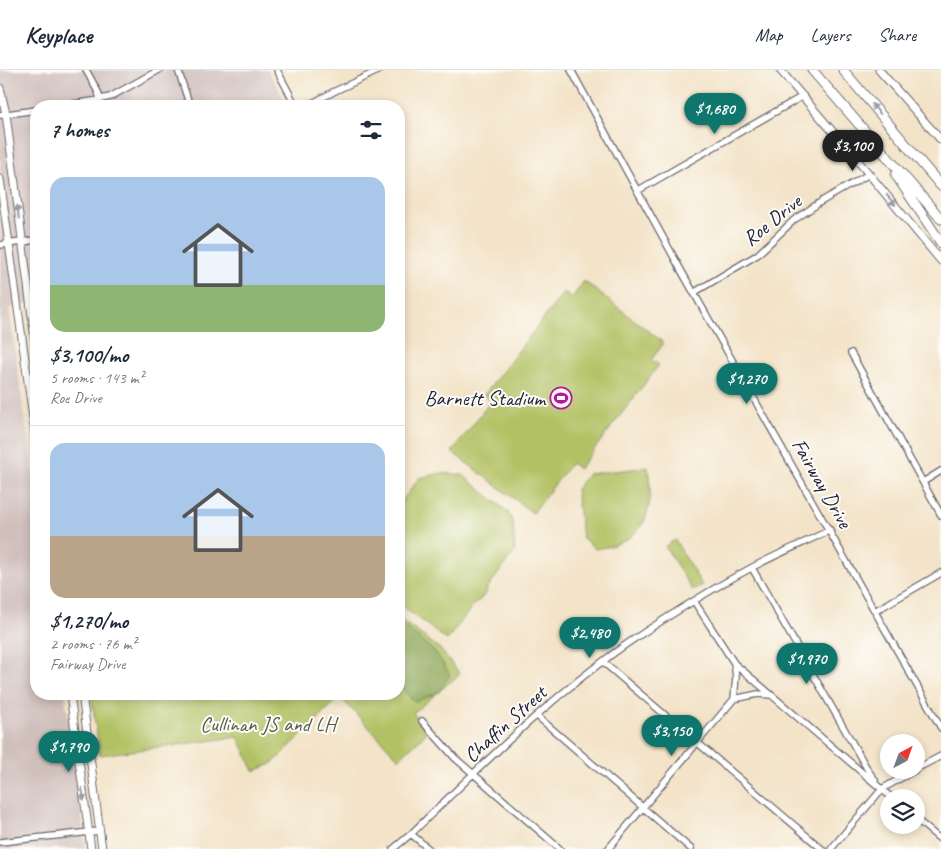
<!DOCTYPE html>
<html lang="en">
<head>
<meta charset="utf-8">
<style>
  :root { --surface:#fff; --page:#f2f2f3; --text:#1f2937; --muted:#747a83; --line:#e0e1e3; --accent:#0f766e }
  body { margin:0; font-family:Caveat,sans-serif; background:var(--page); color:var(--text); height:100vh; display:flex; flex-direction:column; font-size:19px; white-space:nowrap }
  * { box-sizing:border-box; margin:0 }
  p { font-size:16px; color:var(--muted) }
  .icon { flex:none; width:28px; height:28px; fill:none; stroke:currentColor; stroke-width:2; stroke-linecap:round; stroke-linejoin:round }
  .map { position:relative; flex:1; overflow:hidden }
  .panel { position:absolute; left:30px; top:30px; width:375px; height:600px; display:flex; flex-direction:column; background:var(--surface); border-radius:20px; box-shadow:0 2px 8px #0003 }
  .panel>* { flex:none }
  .needle { width:32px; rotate:41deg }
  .tools { position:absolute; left:880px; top:664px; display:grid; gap:10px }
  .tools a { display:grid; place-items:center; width:45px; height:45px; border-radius:50%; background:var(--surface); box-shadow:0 2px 8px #0003; font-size:25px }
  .price { position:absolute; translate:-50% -42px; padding:0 11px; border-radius:18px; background:var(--accent); color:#fff; font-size:16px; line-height:32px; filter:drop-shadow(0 1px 2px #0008) }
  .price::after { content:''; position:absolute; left:50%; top:30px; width:15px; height:11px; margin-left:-8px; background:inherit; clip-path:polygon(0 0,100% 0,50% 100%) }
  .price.current { background:#222; color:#fff }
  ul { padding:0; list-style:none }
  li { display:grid; align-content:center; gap:10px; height:265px; padding:0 20px }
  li+li { border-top:1px solid var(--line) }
  li span { display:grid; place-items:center; height:155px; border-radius:15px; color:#555 }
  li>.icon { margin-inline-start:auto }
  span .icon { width:90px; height:90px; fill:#fffc; stroke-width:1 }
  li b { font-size:21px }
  h2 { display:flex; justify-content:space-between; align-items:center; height:60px; padding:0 20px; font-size:21px }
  header { display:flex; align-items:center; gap:30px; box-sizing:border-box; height:70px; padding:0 25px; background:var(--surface); border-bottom:1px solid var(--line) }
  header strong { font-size:24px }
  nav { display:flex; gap:28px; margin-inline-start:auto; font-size:18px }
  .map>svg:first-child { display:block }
  .industrial { fill:#d0c0bc }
  .green { fill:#b2c163; stroke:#6a724f }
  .forest { fill:#8da759; stroke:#58644a }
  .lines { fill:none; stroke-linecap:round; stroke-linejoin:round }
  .minor-casing { stroke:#6b666c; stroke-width:8 }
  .major-casing { stroke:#6b666c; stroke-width:9 }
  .highway-casing { stroke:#6b666c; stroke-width:11 }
  .minor { stroke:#fff; stroke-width:5.5 }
  .major { stroke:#fff; stroke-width:7 }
  .highway { stroke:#fff; stroke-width:9 }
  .oneway { fill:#9c9ca7 }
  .labels { text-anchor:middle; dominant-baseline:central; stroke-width:4; stroke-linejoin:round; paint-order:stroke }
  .street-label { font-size:21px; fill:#22223b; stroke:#fdfcf7 }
  .poi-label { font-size:21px; fill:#22223b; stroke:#fdfcf7; text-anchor:end }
  .park-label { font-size:21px; fill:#545a49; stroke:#fdfcf7 }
</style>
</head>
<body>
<header>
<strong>Keyplace</strong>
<nav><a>Map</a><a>Layers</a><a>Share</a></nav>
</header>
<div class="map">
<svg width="941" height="779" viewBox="0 0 941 779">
  <rect width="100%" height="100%" fill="#fdfcf7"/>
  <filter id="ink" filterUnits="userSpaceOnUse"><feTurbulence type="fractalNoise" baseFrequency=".02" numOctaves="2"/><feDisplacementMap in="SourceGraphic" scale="10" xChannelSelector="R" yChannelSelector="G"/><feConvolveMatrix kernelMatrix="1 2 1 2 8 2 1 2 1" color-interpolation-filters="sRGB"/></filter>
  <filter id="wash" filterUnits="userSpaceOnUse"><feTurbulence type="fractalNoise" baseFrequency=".0096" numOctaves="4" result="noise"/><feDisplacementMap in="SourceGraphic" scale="20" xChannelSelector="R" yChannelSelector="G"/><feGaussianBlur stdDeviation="1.12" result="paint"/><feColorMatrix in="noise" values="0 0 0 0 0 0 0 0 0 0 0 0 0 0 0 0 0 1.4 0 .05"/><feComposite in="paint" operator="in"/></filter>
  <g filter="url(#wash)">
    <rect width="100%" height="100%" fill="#f3e3c8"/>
    <path class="industrial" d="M0 0H268L288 36H36V232L9 238 36 425V624H65L86 779H0Z"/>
    <path class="green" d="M584 211 664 273 651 290 659 295 579 399 571 393 533 443 452 382 491 331 484 325 564 222 572 228Z
      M648 397C653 430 652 462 614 475 608 477 601 478 595 479L582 467 576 419 588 404Z
      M441 403 463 405 508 442 513 453 515 481 486 520 487 522 477 533 476 532 447 570 399 534V435L419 408Z
      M675 470 702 515 692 520 665 476Z
      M399 548 440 579 460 604 413 643 428 661 399 689 340 627 272 694 254 701 238 667 100 685 91 624H399Z"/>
    <path class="forest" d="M399 551 437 584 450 605 439 622 415 632 399 616Z"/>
  </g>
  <g filter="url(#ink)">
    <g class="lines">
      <g class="minor-casing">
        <path id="minor" d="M86 0 98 22 102 36
          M178 0 190 36
          M277 0 296 36
          M571 0 682 202 941 658
          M60 36 93 31 110 27 159 0
          M307 36 335 21 380 0
          M0 45 36 40
          M637 121 803 26
          M0 175 36 170
          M695 222 757 185 794 150 822 131 869 104
          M851 283 941 445
          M923 412 941 401
          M752 498 869 702 875 710
          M694 531 734 593 892 728
          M875 541 941 503
          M603 592 822 779
          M734 629 758 624 771 625
          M537 646 691 779
          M422 651 455 688 560 779
          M916 699 941 686
          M916 749 941 770
          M411 764 429 779
          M0 772 99 761
          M393 779 411 764C481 696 551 626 631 571 670 545 710 520 751 498 777 484 804 473 830 460
          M608 779 734 629 736 607 734 593
          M831 779 882 719 915 700"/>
      </g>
      <g class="major-casing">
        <path id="major" d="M780 0 869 104 941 191
          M879 0 941 70
          M0 18 6 44 36 277
          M0 109 36 369
          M28 313 36 312
          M70 624 91 779
          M82 624 102 779"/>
      </g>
      <g class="highway-casing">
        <path id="highway" d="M812 0 941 149
          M843 0 941 116
          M896 105 941 173"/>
      </g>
      <use href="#minor" class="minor"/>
      <use href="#major" class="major"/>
      <use href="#highway" class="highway"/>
    </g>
    <defs><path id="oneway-solid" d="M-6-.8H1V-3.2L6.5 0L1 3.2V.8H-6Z" transform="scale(1.25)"/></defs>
    <g class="oneway">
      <use href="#oneway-solid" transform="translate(876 39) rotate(-131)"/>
      <use href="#oneway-solid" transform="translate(891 130) rotate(50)"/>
      <use href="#oneway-solid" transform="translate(18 142) rotate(-97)"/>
      <use href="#oneway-solid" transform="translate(83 724) rotate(82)"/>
    </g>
  </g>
  <defs>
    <g id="stadium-ring" transform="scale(1.125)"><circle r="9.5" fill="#fdfcf7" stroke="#b5179e" stroke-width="1.5"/><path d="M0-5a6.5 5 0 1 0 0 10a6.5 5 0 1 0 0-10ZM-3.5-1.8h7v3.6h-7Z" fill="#b5179e"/></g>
  </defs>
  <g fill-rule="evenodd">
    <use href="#stadium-ring" x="561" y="328"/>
  </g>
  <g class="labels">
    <g class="street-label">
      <text transform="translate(772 150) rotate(-39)">Roe Drive</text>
      <text transform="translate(822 413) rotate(60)">Fairway Drive</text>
      <text transform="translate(505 654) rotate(-42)">Chaffin Street</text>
    </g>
    <g class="poi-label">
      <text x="545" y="328">Barnett Stadium</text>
    </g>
    <g class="park-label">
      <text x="268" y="654">Cullinan JS and LH</text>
    </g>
  </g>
</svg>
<div class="tools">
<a><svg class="needle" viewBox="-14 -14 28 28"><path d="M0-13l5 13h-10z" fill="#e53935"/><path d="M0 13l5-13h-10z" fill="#747a83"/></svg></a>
<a><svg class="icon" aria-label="layers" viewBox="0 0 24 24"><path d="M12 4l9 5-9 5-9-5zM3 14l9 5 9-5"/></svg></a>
</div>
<b class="price" style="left:715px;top:65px">$1,680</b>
<b class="price current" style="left:853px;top:102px">$3,100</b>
<b class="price" style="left:747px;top:335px">$1,270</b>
<b class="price" style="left:590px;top:589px">$2,480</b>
<b class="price" style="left:807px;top:615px">$1,970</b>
<b class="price" style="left:672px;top:687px">$3,150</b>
<b class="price" style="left:69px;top:703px">$1,790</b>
<section class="panel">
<h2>7 homes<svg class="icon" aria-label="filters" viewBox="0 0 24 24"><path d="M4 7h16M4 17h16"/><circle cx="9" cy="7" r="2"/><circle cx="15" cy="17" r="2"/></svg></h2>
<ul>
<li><span style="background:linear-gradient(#a9c7e8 70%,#8fb573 0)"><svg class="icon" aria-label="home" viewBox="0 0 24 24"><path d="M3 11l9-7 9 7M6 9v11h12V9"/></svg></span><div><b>$3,100/mo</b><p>5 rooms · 143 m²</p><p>Roe Drive</p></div></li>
<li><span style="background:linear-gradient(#a9c7e8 60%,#b9a48a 0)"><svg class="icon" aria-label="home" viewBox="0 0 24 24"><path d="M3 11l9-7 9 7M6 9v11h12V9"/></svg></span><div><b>$1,270/mo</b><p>2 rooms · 76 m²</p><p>Fairway Drive</p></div></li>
</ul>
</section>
</div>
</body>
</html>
